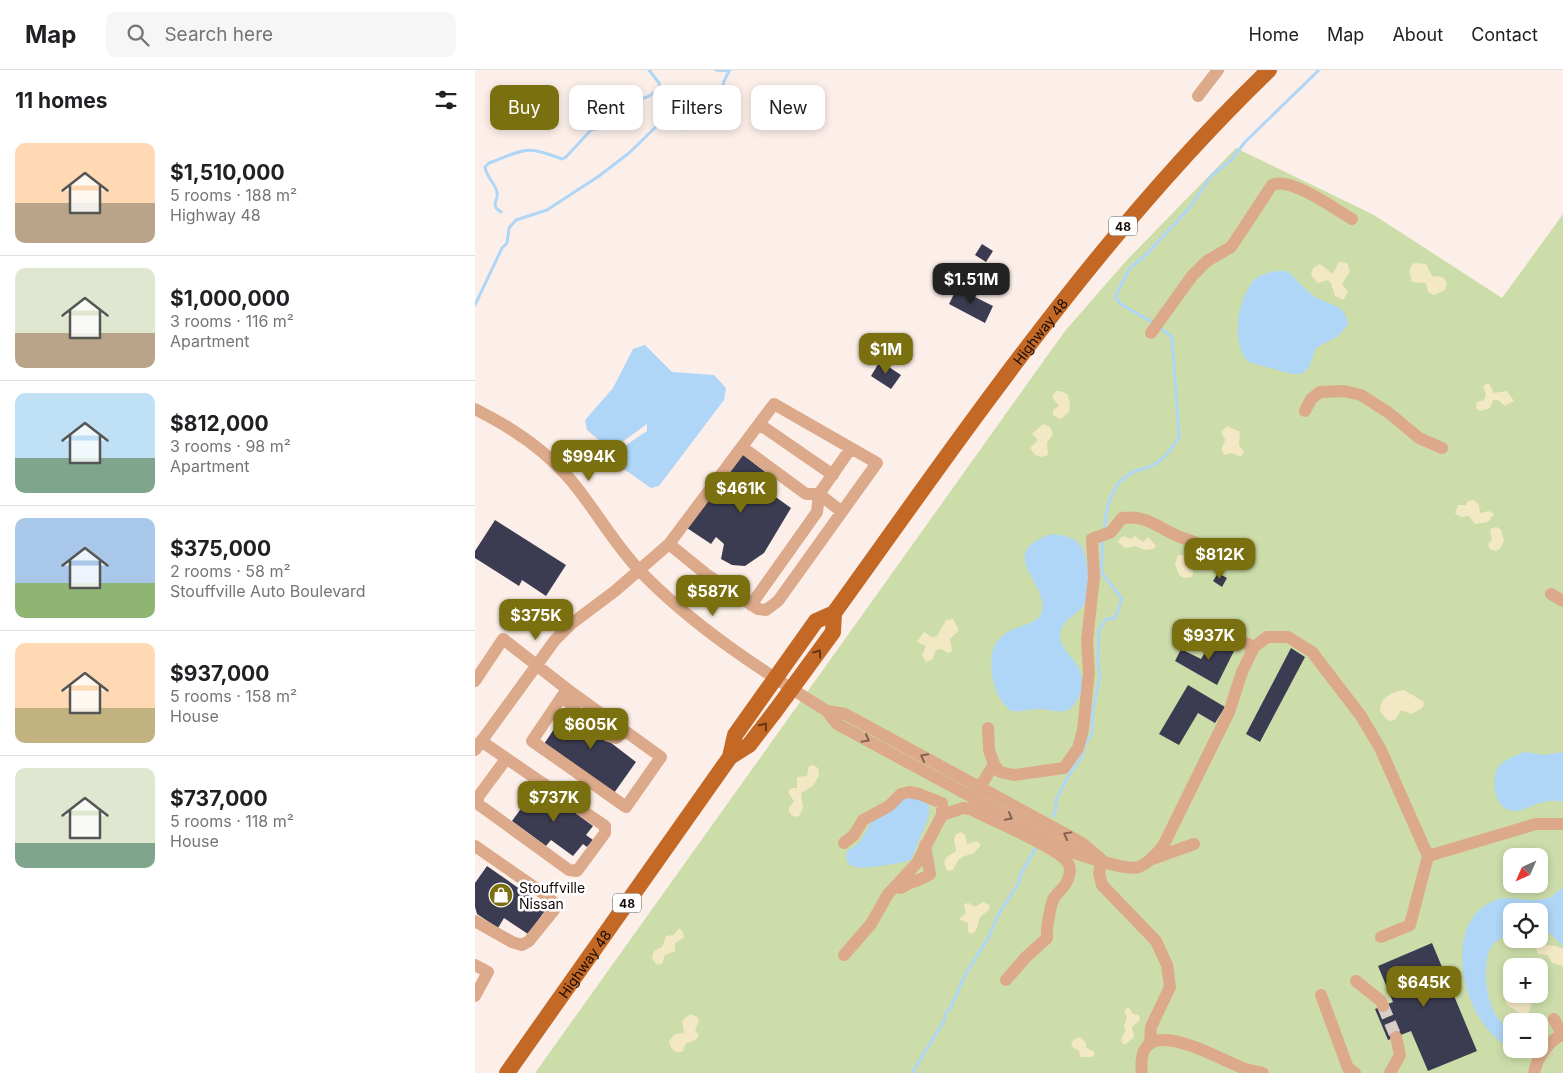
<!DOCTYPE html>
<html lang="en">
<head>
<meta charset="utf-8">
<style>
  :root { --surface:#fff; --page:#f6f6f6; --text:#202124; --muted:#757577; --line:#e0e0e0; --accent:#7b7010 }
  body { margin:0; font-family:Inter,sans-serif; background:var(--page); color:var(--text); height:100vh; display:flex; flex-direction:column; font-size:19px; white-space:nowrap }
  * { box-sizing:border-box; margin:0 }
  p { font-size:16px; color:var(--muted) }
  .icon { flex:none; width:28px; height:28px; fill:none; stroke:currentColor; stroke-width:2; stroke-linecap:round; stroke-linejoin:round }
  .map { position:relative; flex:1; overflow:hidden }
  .panel { display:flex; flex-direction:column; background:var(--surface); width:475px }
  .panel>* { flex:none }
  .hud { position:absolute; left:15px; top:15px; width:475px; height:45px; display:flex; gap:10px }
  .needle { width:32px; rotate:225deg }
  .fabs { position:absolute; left:1028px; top:778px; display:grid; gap:10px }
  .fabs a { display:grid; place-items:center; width:45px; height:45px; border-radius:10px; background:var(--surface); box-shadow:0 2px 8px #0003; font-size:25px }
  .price { position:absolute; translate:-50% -42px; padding:0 11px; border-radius:10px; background:var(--accent); color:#fff; font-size:16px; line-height:32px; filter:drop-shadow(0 1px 2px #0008) }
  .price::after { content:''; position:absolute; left:50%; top:30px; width:15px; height:11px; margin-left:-8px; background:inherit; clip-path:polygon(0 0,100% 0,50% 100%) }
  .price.selected { background:#222; color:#fff }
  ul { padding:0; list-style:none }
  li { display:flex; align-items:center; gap:15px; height:125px; padding:0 15px }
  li+li { border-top:1px solid var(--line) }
  li span { display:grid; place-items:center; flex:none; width:140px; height:100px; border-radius:10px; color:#555 }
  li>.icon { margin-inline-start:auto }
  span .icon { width:60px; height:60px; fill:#fffc; stroke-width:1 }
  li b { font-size:21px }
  h2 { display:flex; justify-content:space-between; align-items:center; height:60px; padding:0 15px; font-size:21px }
  .chip { padding:0 18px; border-radius:10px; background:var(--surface); box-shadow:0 2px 8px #0003; font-size:18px; line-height:45px }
  .chip.selected { background:var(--accent); color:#fff }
  header { display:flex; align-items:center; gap:30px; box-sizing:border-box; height:70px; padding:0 25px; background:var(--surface); border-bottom:1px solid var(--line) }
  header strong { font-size:24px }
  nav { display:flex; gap:28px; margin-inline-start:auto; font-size:18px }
  .search { width:350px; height:45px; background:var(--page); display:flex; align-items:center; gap:12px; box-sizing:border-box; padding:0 18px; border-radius:10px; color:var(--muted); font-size:19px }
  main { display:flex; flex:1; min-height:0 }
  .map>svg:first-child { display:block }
  .green { fill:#cddda9; fill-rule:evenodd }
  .sand { fill:#f2e8c3 }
  .water { fill:#afd6f7 }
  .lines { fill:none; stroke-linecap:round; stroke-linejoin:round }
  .stream { stroke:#afd6f7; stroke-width:3 }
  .building { fill:#3b3c52 }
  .minor-tunnel { stroke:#d9cdc8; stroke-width:12; stroke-dasharray:12 6; stroke-linecap:butt }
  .minor { stroke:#dcaa8b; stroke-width:12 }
  .major { stroke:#c36925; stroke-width:16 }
  .oneway { stroke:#633515 }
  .oneway2 { stroke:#826250 }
  .labels { text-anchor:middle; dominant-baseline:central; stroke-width:5; stroke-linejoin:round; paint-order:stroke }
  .shield { fill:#fff; stroke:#5b5452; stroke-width:1 }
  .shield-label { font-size:12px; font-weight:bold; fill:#150b08 }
  .street-label { font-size:14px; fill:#150b08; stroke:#fff }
  .poi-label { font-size:14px; fill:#150b08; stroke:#fff; text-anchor:start }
</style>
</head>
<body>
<header>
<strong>Map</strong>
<div class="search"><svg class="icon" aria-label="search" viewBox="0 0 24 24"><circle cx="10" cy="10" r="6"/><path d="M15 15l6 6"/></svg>Search here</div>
<nav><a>Home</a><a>Map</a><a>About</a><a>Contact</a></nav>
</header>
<main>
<section class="panel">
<h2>11 homes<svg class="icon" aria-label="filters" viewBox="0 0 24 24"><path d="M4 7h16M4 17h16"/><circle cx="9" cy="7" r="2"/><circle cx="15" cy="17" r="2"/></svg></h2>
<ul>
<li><span style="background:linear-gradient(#ffd9b3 60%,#b9a48a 0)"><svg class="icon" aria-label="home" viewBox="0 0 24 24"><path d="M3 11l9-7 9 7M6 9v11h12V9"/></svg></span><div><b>$1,510,000</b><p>5 rooms · 188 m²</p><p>Highway 48</p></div></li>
<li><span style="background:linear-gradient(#dfe7d0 65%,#b9a48a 0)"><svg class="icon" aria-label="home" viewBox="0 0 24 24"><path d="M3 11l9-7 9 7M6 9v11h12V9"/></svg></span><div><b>$1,000,000</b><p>3 rooms · 116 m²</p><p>Apartment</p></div></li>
<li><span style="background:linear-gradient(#bfe0f5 65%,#7fa58c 0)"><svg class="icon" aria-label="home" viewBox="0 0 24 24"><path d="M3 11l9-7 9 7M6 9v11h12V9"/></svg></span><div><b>$812,000</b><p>3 rooms · 98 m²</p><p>Apartment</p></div></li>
<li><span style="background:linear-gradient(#a9c7e8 65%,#8fb573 0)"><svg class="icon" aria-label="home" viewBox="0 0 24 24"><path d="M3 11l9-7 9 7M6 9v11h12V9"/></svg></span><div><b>$375,000</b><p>2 rooms · 58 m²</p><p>Stouffville Auto Boulevard</p></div></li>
<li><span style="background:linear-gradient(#ffd9b3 65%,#c2b280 0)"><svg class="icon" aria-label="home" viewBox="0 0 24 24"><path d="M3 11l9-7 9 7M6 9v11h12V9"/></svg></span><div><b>$937,000</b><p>5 rooms · 158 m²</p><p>House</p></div></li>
<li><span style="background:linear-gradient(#dfe7d0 75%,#7fa58c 0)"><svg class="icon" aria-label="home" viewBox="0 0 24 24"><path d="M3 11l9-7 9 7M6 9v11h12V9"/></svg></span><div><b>$737,000</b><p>5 rooms · 118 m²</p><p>House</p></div></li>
</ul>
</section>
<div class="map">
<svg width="1088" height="1003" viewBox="0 0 1088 1003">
  <rect width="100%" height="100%" fill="#fcefea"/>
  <path class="green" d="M761 78 899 145 1027 228 1088 144V1003H60L590 261 651 191ZM1036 786H1064V814H1036ZM1036 841H1064V869H1036ZM1036 896H1064V924H1036ZM1036 951H1064V979H1036Z"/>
  <path class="sand" d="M866 192 872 193 875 201 867 214 873 222 868 230 860 226 856 213 853 210 843 213 836 205 838 198 845 194 858 204 863 193Z
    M941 193 951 194 957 206C964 207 969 205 972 214L970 220 959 225 953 222 951 213 937 212 934 201 937 194Z
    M1014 313 1019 323 1032 321 1039 331 1030 336 1023 330H1018L1015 338 1005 341 1001 338 1002 332 1009 330 1011 325 1008 316Z
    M581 321H585L592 324 595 333 594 342 586 349 578 345V340L584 336 577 327Z
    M568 354 575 357 578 364 572 373 573 385 566 387 560 385 555 378 563 370 557 364Z
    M752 356 765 362 764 375 769 382 766 387 757 383 750 385C743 378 750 376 750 369L746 362Z
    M999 430 1004 435 1005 443 1014 441 1019 444 1013 452 1000 454 994 446 986 447 980 443 983 435H991L993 431Z
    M1022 457 1026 460 1029 471 1025 479 1020 481 1015 479 1013 474 1017 470 1015 459Z
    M647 466 656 469 660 466 668 472 673 467 681 476 678 479 670 480 661 476 650 478 643 472Z
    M703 485H710L719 497 717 507 709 508 704 505 700 494Z
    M478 549 484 560 475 569 477 581 474 583 465 579 461 580 457 590 451 592 447 585 451 576 442 572 449 562 458 568 462 566 471 550Z
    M929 620 949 632 948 637 937 644 926 640 921 649 917 651 912 650 905 641C905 627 917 622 929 620Z
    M338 695 343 698 344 706 338 716 326 723 328 738 324 746 319 747 314 742V738L319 731 313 722 316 718H322V707L332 706 334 696Z
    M486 762 490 765 492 774 502 771 506 775 498 784C484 787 484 788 478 800L472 801 469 792 472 787 481 781 479 769 481 764Z
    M508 832 514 835 515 839 505 847 501 861 496 864 493 861V853L484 849 491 843 489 834 494 833 500 837Z
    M204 858 208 862 209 868 200 873V881L190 885 187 894 182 895 177 888 179 881 187 877 191 866 199 865Z
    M1067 875 1081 876 1088 879V896L1077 893 1073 885 1063 884 1061 877Z
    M1034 924H1040L1046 930 1057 934 1052 947H1045L1042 941 1032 935 1030 929Z
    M654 937 658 944 664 945 665 950 657 957 659 967 651 974H647L646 969 651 960 649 956 652 947 649 941Z
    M215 944 222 947 224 951 220 960 224 966 219 971 211 973 208 981C201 985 195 978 194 971L200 964 209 963 207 951Z
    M605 967 611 973V978L618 981 620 984 617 987H605L604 981 596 976 598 970Z"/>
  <path class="water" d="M801 201H812C821 209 829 219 839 226 853 236 872 233 873 255L863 266 841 278 834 297 827 304H817L773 292C755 272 763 228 779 210 785 204 793 203 801 201Z
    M170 275 197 302 239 305 251 318 249 330 184 416 176 418 143 395 142 381 172 361V354L146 373 130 375 112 360 110 350 138 318 158 279Z
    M577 464C587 465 599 467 605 475 614 486 616 522 609 535 603 544 586 551 585 564 584 577 597 586 603 597 607 605 610 614 606 622 593 652 584 638 559 639 551 640 544 642 536 641 525 632 519 619 517 605 509 547 562 564 567 541 574 512 518 483 577 464Z
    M1049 682 1070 685 1088 682V731C1082 731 1074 730 1068 732 1057 734 1046 744 1034 740 1020 736 1016 711 1022 699 1027 690 1040 686 1049 682Z
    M432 727 448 729 454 736V746L436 790C427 793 387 800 380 797 375 796 374 793 371 789L372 781 385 772 397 751Z
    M1088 817V876L1070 859 1064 857V841H1036V863C1029 867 1022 869 1017 876 1004 895 1012 951 1036 959V978C997 960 974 890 995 852 998 848 1000 843 1004 840 1031 818 1044 834 1069 829 1077 828 1082 822 1088 817Z"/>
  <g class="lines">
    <path class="stream" d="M241 0 254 1
      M26 142 21 138 20 133C28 118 12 111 10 97L14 93C50 80 49 74 87 89L91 87 116 60 133 56 137 52 138 36 135 27 138 22 147 19C153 21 156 26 162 28 170 31 181 22 185 17L184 13 174 0
      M0 235 27 178 32 173 34 158 41 150 72 140 124 106 154 83 190 48 197 47 210 59C222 52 244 39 246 25 247 15 249 9 255 0
      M679 253 647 235 640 227 655 198 672 184 715 137 736 106 756 90 770 72 844 0
      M629 461C631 440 635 414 656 403 663 399 671 399 678 395 689 390 698 377 704 367L697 267 684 257
      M578 746 581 739V730L595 703 605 690 610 674 617 664 618 639 625 607 623 592 624 560 631 549 640 548 647 529 626 502 628 470
      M437 1003 470 949V944L476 937 491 903 514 867 522 847 543 814 547 802 560 779"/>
  </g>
  <path class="building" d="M507 174 518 181 511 192 500 185Z
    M523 202 532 208 524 220 516 215Z
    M482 218 518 236 510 253 474 234Z
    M405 291 426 305 416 319 396 306Z
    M267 384 298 408 291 420 316 438 289 483 270 496 257 495 246 489 249 474 241 467 236 474 212 458Z
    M20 450 91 495 71 526 47 510 44 516 0 488V481Z
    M743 503 752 508 747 517 738 511Z
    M744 568 761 577 742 615 700 591 706 579 726 589 729 584 734 586Z
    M816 578 830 587 785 672 771 664Z
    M713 615 750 637 740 653 723 643 704 675 684 664Z
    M108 642 136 662 131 669 161 692 139 723 69 674 89 644 100 652Z
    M58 722 67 729 72 722 118 756 111 765 118 770 112 777 108 774 98 786 76 770 71 776 37 751Z
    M12 796 72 838 53 864 29 848 23 858 2 844 0 837V813Z
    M957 873 1002 981 953 1001 936 961 913 970 900 939 918 932 903 896Z"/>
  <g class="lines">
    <path class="minor-tunnel" d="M105 645 133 666
      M908 936 921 967"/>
    <path class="minor" d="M723 26 743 0
      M676 263 717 206 732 191 756 177 797 115C815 106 860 139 877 149
      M0 339C34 356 69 379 94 408 119 437 138 473 165 501 219 557 286 600 352 641L362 654 602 784C616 788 651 801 664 797 674 793 681 784 688 776L754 642 767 602 779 577 792 567H813L837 582 886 646 905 678 953 786 1061 754H1088
      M830 341 836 329 845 322 869 321 886 325 914 343 944 368 967 378
      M284 354 358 405
      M267 377 331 424H344L367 442
      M1076 524 1088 531
      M276 535 342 442 344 424 376 378
      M723 557 760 568 779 577
      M0 611 28 569 92 619 57 671 151 737 186 687 92 619
      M88 626 105 645
      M352 641 370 644 607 773 626 789
      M133 666 141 668 150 661
      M6 671 130 756V763L102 801 94 800 3 734V727L31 689
      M0 680 80 570 96 554 140 521 194 474 299 334 402 393 303 531 291 540 283 539 231 504 194 474
      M519 694 525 702 539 705 589 698 603 678 608 660 614 601 612 571 619 507 617 469 636 462 647 448C674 445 682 458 705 467 718 471 729 475 740 483
      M501 724 519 694 514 680 513 658
      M467 745 488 738 495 739C514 749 585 778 593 793 597 799 594 809 590 815 587 820 580 824 578 830 575 838 571 860 572 868L551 887 531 910
      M0 776 72 826 80 834 79 840 54 871 47 875 37 872 0 851
      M677 789 719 774
      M626 792 624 803 627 815 681 871 692 895 695 917 676 957 675 973
      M426 818C435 811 446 811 455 804L450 775
      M906 867 935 855 953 786
      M369 885 396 854 413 824 442 793 467 745V733L444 724 434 722 426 724 414 736 388 750 379 765 369 773
      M0 895 13 902 0 926
      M881 911 906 931 908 936
      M846 925 873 998 880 1003
      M1079 949 1088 966
      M667 1003C659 939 738 986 765 997 772 1000 780 1001 788 1003
      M915 1003 925 985 921 967
      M1059 1003C1062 988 1073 972 1086 965"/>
    <g class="major">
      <path d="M255 687 274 675 301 640 358 562 359 543"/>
      <path id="s1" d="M32 1003 255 687 260 665 341 551 359 543C496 353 625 163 794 0"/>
    </g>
  </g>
  <defs><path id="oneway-chevron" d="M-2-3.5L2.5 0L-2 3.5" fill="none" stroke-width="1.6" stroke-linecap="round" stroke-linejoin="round" transform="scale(1.25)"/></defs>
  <g class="oneway">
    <use href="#oneway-chevron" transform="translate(343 583) rotate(-54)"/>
    <use href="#oneway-chevron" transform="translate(289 656) rotate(-52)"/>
  </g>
  <g class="oneway2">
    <use href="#oneway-chevron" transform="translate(391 669) rotate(29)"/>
    <use href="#oneway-chevron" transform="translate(449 687) rotate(-152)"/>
    <use href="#oneway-chevron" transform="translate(534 747) rotate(28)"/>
    <use href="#oneway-chevron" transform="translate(592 765) rotate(-151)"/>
  </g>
  <defs>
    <g id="shop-disc" transform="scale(1.25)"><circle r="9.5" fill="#7b7010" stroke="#fff"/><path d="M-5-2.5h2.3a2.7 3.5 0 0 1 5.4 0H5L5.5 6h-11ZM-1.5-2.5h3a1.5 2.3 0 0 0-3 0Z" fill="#fff"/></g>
  </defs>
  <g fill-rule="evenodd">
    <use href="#shop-disc" x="26" y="825"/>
  </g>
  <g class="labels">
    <g class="shield">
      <rect x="634" y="146.5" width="28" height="19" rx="4"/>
      <rect x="138" y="823.5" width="28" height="19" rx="4"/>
    </g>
    <g class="shield-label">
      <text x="648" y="156">48</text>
      <text x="152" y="833">48</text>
    </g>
    <g class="street-label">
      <text stroke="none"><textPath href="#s1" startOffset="918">Highway 48</textPath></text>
      <text stroke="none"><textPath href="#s1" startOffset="134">Highway 48</textPath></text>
    </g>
    <g class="poi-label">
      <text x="44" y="817">Stouffville<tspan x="44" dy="16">Nissan</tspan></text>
    </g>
  </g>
</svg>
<div class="fabs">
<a><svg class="needle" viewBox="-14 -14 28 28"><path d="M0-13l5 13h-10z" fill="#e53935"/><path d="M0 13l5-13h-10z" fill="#757577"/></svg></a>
<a><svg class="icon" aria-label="locate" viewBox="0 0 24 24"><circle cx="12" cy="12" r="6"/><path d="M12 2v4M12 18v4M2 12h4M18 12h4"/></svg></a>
<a>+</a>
<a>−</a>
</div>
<b class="price selected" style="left:496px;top:235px">$1.51M</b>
<b class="price" style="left:411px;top:305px">$1M</b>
<b class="price" style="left:114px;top:412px">$994K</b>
<b class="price" style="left:266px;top:444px">$461K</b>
<b class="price" style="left:745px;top:510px">$812K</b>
<b class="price" style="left:238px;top:547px">$587K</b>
<b class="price" style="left:61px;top:571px">$375K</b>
<b class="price" style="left:734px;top:591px">$937K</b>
<b class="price" style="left:116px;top:680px">$605K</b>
<b class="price" style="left:79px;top:753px">$737K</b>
<b class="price" style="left:949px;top:938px">$645K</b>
<div class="hud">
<a class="chip selected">Buy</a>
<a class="chip">Rent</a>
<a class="chip">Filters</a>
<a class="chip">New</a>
</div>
</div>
</main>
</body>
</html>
